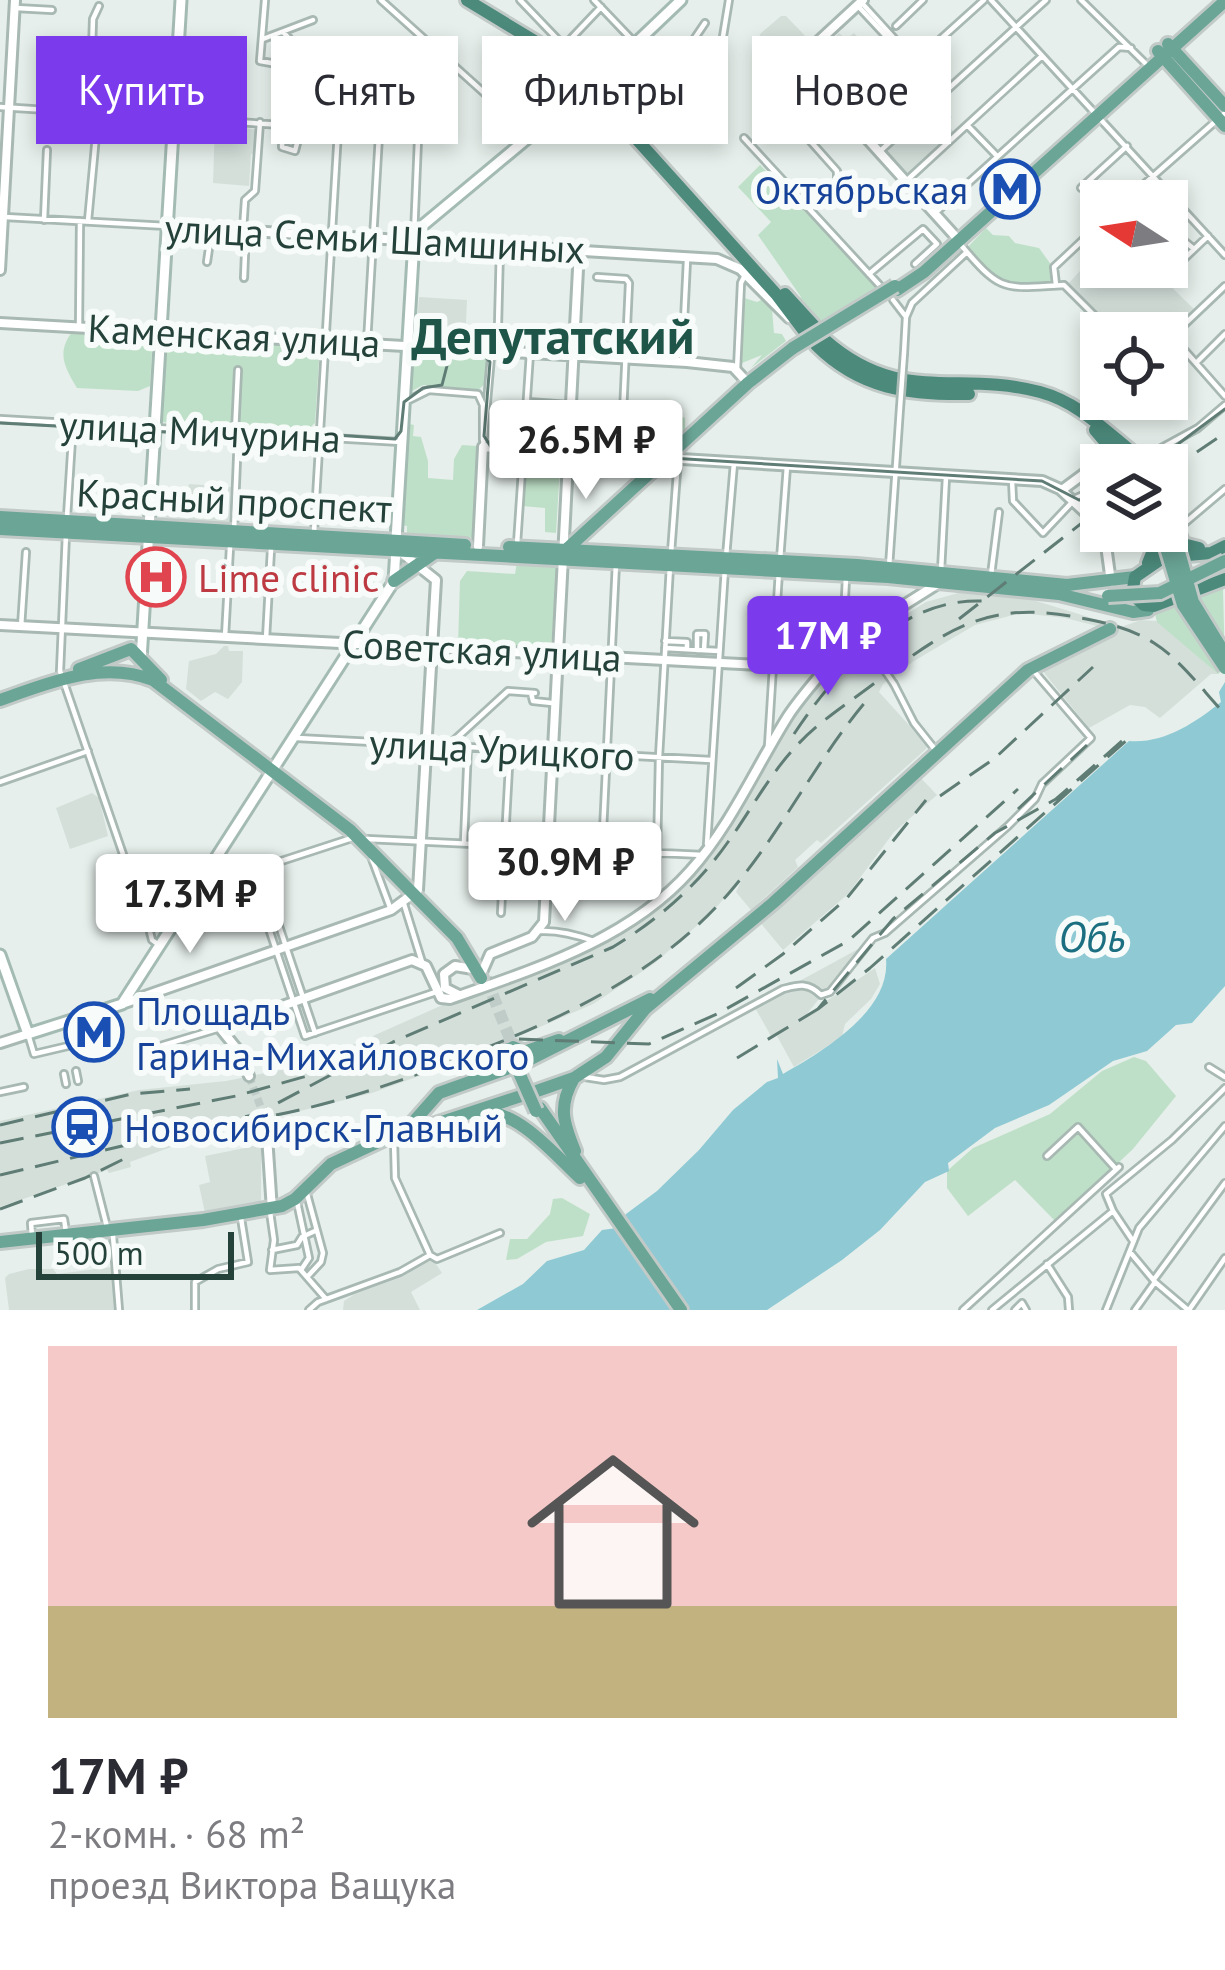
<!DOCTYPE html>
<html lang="ru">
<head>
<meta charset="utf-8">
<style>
  :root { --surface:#fff; --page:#f7f7f7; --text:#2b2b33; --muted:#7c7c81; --accent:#7c3aed }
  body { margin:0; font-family:"PT Sans",sans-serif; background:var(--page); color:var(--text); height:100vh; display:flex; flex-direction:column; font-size:45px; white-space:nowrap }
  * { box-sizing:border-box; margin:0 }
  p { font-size:39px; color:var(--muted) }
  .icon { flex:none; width:66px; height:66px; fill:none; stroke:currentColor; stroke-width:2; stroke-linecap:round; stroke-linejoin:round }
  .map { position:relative; height:1310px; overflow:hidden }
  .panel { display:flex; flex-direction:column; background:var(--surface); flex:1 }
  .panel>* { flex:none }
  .top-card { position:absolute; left:36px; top:36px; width:1155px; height:108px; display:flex; gap:24px }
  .needle { width:78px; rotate:282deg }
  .tools { position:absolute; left:1080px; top:180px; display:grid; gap:24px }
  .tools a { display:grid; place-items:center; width:108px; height:108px; border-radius:0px; background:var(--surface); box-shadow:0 6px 18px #0003; font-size:60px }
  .scale { position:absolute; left:36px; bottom:30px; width:198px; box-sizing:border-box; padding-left:12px; border:6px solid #24423a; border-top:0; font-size:33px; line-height:42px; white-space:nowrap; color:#24423a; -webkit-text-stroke:9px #f7fbf9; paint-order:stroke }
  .price { position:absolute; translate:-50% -102px; padding:0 27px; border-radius:12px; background:#fff; color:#222; font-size:39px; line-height:78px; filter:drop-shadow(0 3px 6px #0008) }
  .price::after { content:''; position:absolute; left:50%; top:72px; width:36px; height:27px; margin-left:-18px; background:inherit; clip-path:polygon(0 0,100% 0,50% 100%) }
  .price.selected { background:var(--accent); color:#fff }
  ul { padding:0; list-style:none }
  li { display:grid; align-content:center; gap:24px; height:636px; padding:0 48px }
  li span { display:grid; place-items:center; height:372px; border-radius:0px; color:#555 }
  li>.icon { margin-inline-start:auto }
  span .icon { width:216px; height:216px; fill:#fffc; stroke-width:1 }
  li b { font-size:51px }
  .pill { padding:0 42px; border-radius:0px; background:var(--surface); box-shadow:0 6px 18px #0003; font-size:42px; line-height:108px }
  .pill.selected { background:var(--accent); color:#fff }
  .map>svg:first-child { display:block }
  .built { fill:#d4dfda }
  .green { fill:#bfe0c8 }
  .water { fill:#8ec9d4 }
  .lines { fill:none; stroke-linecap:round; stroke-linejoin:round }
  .tertiary-tunnel { stroke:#bfccc8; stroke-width:8; stroke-dasharray:8 4; stroke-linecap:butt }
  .primary-tunnel { stroke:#bfccc8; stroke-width:12; stroke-dasharray:12 6; stroke-linecap:butt }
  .pedestrian-casing { stroke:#a8b8b2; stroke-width:10 }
  .minor-casing { stroke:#a8b8b2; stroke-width:10 }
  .tertiary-casing { stroke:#a8b8b2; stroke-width:14 }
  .secondary-casing { stroke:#a4bbb3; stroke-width:15 }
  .primary-casing { stroke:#c2cac8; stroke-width:18 }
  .trunk-casing { stroke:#c2cac8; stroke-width:18 }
  .pedestrian { stroke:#fff; stroke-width:4.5 }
  .minor { stroke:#fff; stroke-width:4.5 }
  .tertiary { stroke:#fff; stroke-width:8 }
  .secondary { stroke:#fff; stroke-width:9 }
  .primary { stroke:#6aa596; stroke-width:12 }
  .trunk { stroke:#4c8a7c; stroke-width:12 }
  .tram { stroke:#5f7d75; stroke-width:3 }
  .rail { stroke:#5f7d75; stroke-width:3; stroke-dasharray:24 12; stroke-linecap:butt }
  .pedestrian-bridge-casing { stroke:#a8b8b2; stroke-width:10; stroke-linecap:butt }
  .minor-bridge-casing { stroke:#a8b8b2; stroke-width:10; stroke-linecap:butt }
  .primary-bridge-casing { stroke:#c2cac8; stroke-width:18; stroke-linecap:butt }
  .pedestrian-bridge { stroke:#fff; stroke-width:4.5 }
  .minor-bridge { stroke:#fff; stroke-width:4.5 }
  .primary-bridge { stroke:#6aa596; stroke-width:12 }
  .labels { text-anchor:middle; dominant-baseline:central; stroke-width:12; stroke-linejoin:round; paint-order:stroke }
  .transit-label { font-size:39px; fill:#164399; stroke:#f7fbf9; text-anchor:start }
  .street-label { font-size:39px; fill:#24423a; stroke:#f7fbf9 }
  .health-label { font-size:39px; fill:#be3a42; stroke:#f7fbf9; text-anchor:start }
  .water-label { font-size:42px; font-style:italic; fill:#1c6f80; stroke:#f7fbf9 }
  .district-label { font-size:51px; font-weight:bold; fill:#1f5548; stroke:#f7fbf9 }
</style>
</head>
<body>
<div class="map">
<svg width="1225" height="1310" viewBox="0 0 1225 1310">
  <rect width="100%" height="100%" fill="#e6efeb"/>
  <path class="built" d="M781 16H786L810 41 775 73 757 54 760 34Z
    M839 33 846 39 854 33 881 62 860 81 848 83 832 65 834 61 827 55 837 47 835 37Z
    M939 101 952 117 947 123 955 134 908 176 885 151Z
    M215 123 258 130 257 154H251L249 186 213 183Z
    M1101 248V267H1151L1196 311 1167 337V333H1114L1068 284Z
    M419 297 467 300 465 343 416 340Z
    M189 484 231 487 229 526 152 521 153 500 185 506Z
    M962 592 1033 600 1121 627 1141 620 1157 621 1218 674H1211L1160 718 1145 707 1130 705 1089 728 1041 669 1117 631 1065 618 1021 613 975 625 914 661 883 684 879 692 927 745 926 749 821 843 817 840 795 860 798 867 751 910 736 892 742 879 711 913 655 963 593 1004 519 1036V1040L372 1093 204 1135 130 1162 131 1167 109 1173 107 1170 0 1207V1121L139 1090 226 1081 310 1064 447 1003 575 953 668 895 732 817 798 708 844 654 926 602Z
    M224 646H228L229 651H243L242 682 228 699 215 692 201 701 186 689 189 661 216 654Z
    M918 775 937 795 894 832 848 894 783 950 759 921Z
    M92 793 99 798 108 836 70 849 56 808Z
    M860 948 806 1015 875 968 880 984 871 999 845 1024 842 1037 794 1067 777 1036 790 1026 771 1036 754 1006Z
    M261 1132V1202L205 1213 199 1185 210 1182 205 1156 245 1148 247 1138Z
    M432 1258 442 1273 411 1292 420 1310H343L344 1301 355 1294 396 1279Z
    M112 1267 116 1310H9L5 1278 9 1274 29 1269H53L57 1274Z"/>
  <path class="green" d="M333 58 353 86 356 100 342 102 336 107 300 106 301 69Z
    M760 165 812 216 885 297 825 333 797 302 801 297 758 235 771 222 738 187Z
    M986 228 993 235 1009 236 1015 243 1039 248 1052 266 1055 280C1011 296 996 280 966 249Z
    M744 298 757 302 763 299 772 309 774 333 782 334 786 341 751 368 762 355 742 363Z
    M75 328 153 334 150 386 138 391 77 388C63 365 56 351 75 328Z
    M165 336 320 345 315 423 306 431 159 422Z
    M408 348 487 358V382L477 391 423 385 410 392 406 384Z
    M630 407 662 410 685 418V429L660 452 627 450Z
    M409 424 414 425 413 436 421 437 428 461V478L453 480 454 459 462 445 477 446 474 538 407 533V526L401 525Z
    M542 462 560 468 556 533 545 532V508L522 506 524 479 530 465Z
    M517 562 557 566 551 650 458 645 460 581 467 571 515 574Z
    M1223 588 1225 668 1218 674 1157 622 1155 614Z
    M1134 1057 1146 1061 1176 1096 1133 1149 1056 1222 1015 1180 968 1216 947 1188V1171L973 1148 1050 1114 1102 1071Z
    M562 1198 590 1214 583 1236 546 1242 517 1259 506 1260 510 1239H527L550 1214 553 1199Z"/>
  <path class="water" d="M1225 682V986L1192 1023 1176 1025 1147 1051 1113 1061 1049 1105 995 1128 948 1163 949 1171 925 1182 880 1230 842 1260 767 1310H477L523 1284 547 1261 584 1250 602 1230 617 1228 626 1214 657 1191 699 1150 733 1110 767 1082 778 1078 777 1059 783 1074C823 1051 891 1011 886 959L1129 741C1163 744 1195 723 1221 702L1219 692Z"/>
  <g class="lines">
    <path class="tertiary-tunnel" d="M249 1076 266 1121"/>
    <path class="primary-tunnel" d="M486 978 512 1044"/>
    <g class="pedestrian-casing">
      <path id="pedestrian" d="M578 138 582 100
        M235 433 238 370
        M76 1071 78 1081
        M64 1074 66 1084"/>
    </g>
    <g class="minor-casing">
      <path id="minor" d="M265 0 260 61 294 67
        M381 0 502 109 516 104
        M520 0 564 46 601 7
        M594 0 636 44
        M991 0 1225 255
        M1081 0 1145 63
        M861 2 942 91
        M857 5 939 93
        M16 8 52 10
        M896 26 923 0
        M284 33 296 46 297 118
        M263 39 313 20
        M295 44 313 51
        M629 50 687 81 716 79 729 0
        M923 55 984 0
        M797 61 765 90 837 171V184L810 209
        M672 72 705 23
        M516 104 549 120
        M516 104 526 87
        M0 107 283 125
        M90 111 93 19 99 6
        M283 125 290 126C305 112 312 107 332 117L338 131 314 532
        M283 125 282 147 295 151 300 132 293 126
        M968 126 997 156
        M345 127 364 105 382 93
        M338 131C348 126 371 127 379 135L367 343
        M744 138 883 289
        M879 152 1046 0
        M905 182 1042 56
        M1081 188 1127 146
        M1125 201 1225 113
        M934 214 1119 47 1131 48
        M5 217 167 226
        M44 220 47 150
        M88 221 98 114
        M1167 222 1182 208
        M243 230 245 200 255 191 260 122
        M414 235 418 140
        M961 245C1002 294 1004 288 1064 285L1112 333
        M1167 245 1177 235 1194 249
        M207 262 212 228
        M869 274 923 229 937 244 915 264
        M1166 276 1208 236
        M597 277 626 279 629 283 621 456
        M244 278 246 230
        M1056 285 1054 267 1101 223
        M893 300 906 317 904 353
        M906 317 912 303 967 252
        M79 327 80 221
        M1172 336 1225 396
        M1167 341 1225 286
        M682 362 687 260
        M1196 363 1225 334
        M737 370 741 283 745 275
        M409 400 429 390 478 394 483 405V440
        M529 402 569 405
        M0 419 401 442
        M483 447 493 334 498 326 500 247
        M1145 457 1198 428 1225 405
        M1012 480 1013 501 1043 533 1076 498 1101 487
        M1079 505 1101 494
        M67 517 73 423
        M1179 528 1225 489
        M234 531 238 435
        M66 534 60 671 148 927
        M517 544 530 353
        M671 553 678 459
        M726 557 734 463
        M780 560 787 466
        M889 567 900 408
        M941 571 946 477
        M991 575 999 512
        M846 578 844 617 849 631
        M21 627 26 552
        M225 637 230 547
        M266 639 271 549
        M665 641 687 642V649
        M665 648 719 651
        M697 650V634H705L704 650
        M894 684 914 723 937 752
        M531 693 533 701 552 703
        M297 738 711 760
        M449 745 508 691 535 693
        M768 746 779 571
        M0 782 88 751
        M603 831 616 563
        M352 838 260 868 273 906 263 909 264 914 305 1036 436 992
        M367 839 703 855
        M464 842 468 746
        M707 844 725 568
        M602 850 603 836
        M372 859 391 910
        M656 902 659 757 670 566
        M404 904 422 962
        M273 908 315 1033
        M501 913 510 748
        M540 931C558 930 577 935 594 941
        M150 932 152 940 159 945
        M28 1034 34 1054 68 1046
        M147 1050 220 1028
        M1209 1067 1225 1077
        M585 1077 604 1080 620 1077 783 989C799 985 808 982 821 995L830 992 873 938 885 933 1008 826 1035 799 1042 784 1091 738 1032 669
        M0 1092 24 1087
        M394 1140 395 1178 429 1253
        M1047 1156 1078 1127 1116 1169
        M94 1176 107 1227 113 1236 119 1310
        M307 1194 323 1253 321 1262 308 1276
        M297 1202 309 1258 301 1270
        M1113 1211 1133 1241
        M270 1212 274 1240 270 1270 299 1268 326 1299
        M32 1236 31 1223 64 1219 66 1232
        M272 1250 297 1245 302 1237 315 1231
        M1130 1252 1155 1282 1188 1310
        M430 1255 437 1259 500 1233
        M1047 1264 1068 1297 1069 1310
        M1155 1278 1225 1183
        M195 1310V1282L218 1269 248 1262 241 1218
        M309 1310 318 1302 400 1272 430 1255
        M963 1310 1119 1167
        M992 1310 1113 1211 1106 1194 1172 1140 1225 1088
        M1015 1310 1022 1303 1026 1310
        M1106 1310 1139 1228 1225 1126
        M1135 1310 1155 1282
        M1189 1310 1225 1258"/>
    </g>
    <g class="tertiary-casing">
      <path id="tertiary" d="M863 0 797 61 955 236
        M167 226 717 259 740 269 789 318
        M0 270 15 0
        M0 323 687 362 733 367 747 382
        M1062 490 1108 456
        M1104 531 1111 582
        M478 546 483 447 1042 481 1060 489 1101 527
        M0 625 797 667 855 628 896 610 939 583
        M483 970 490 954 532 937 544 922 579 250
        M459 995 445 988 444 974 455 966 473 969
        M122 1004 391 910 418 890 436 580 402 553
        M0 1043 28 1034
        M249 1076 237 1049 220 1028 412 960 426 966 441 998 450 999C534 969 629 940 690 871 731 825 756 767 788 716 807 687 832 665 849 635
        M266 1121 272 1210"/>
    </g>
    <g class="secondary-casing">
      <path id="secondary" d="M396 540 414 240 422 226 595 82 681 0
        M141 660 181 0
        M0 955 28 1034 122 1004 394 581 396 549"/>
    </g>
    <g class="primary-casing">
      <path id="primary" d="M1168 44 1225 106
        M1158 51 1225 126
        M897 290 924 272 1225 1
        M0 517 465 545
        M0 529 888 577 1059 594 1133 612 1148 610
        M509 547 857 565 1067 585 1135 577
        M568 548 748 383 793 348
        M394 581 436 552
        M79 669 131 649 161 680
        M0 700C49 683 101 660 153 680L350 830 457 938 481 978
        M513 1047 524 1052 559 1040
        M523 1063 650 999
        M484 1070 503 1061 509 1049
        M574 1078C558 1106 563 1122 575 1151
        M534 1092 574 1078 606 1057 645 1009 773 903 1028 670 1110 629
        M540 1108 681 1310
        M483 1112C519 1111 555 1155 580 1178
        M405 1134 524 1095
        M0 1242 203 1220 282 1206 295 1199 331 1164 408 1128 439 1093 512 1067"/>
    </g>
    <g class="trunk-casing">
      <path id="trunk" d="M467 0 546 48 578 74 776 294 807 335
        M785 294 817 329
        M825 340C900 406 957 370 1040 392 1081 403 1108 434 1141 459
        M816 345C860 389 909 395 969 394
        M1095 430 1125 465
        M1167 502 1183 544 1199 548
        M1225 546 1211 553 1164 557 1135 577 1132 594 1144 605 1154 606 1225 579
        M1148 563 1154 548 1152 531"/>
    </g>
    <use href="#pedestrian" class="pedestrian"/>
    <use href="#minor" class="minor"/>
    <use href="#tertiary" class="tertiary"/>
    <use href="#secondary" class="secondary"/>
    <use href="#primary" class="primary"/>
    <use href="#trunk" class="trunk"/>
    <path class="tram" d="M0 423 280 438 304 439 320 434 395 439 401 431 404 402 423 388 442 385 450 354 482 353 490 362 484 436 491 447 1042 481 1079 500 1101 490
      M1150 465 1225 409"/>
    <path class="rail" d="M1167 472 1225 433
      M959 619 1101 508
      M794 734C835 672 900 598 982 601
      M1122 741 1056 799 995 833 893 919 818 1009 870 968 1128 739
      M940 796 995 758 1093 667
      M1018 809 1087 745
      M736 988 783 954 847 898 926 800
      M519 1039 649 1044 717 1014 848 941 1018 789
      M737 1058 818 1009
      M276 1115C346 1101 410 1078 476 1052 571 1014 660 972 729 893 781 833 816 760 867 700
      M0 1125 132 1094 190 1089
      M0 1143 236 1096 307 1076
      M0 1175 257 1114 393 1042 613 947C659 919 697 886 728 842 749 813 767 779 791 752 813 726 841 708 868 688 942 634 981 599 1076 617 1103 622 1131 628 1154 643 1181 660 1203 691 1225 714
      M0 1209 85 1178 132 1155"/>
    <g class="pedestrian-bridge-casing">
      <path id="pedestrian-bridge" d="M900 408 904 353"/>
    </g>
    <g class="minor-bridge-casing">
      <path id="minor-bridge" d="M1132 465 1145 457
        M863 640 872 652
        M876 658 894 684"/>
    </g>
    <g class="primary-bridge-casing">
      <path id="primary-bridge" d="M793 348 895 286
        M1164 541 1183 605 1225 668
        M1176 541 1193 602 1225 654
        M1108 596 1160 593 1225 561
        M513 1059 536 1111"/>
    </g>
    <use href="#pedestrian-bridge" class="pedestrian-bridge"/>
    <use href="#minor-bridge" class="minor-bridge"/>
    <use href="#primary-bridge" class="primary-bridge"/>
  </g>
  <defs>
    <g id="metro-ring" transform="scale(3)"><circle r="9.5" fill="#f7fbf9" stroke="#1a4fb4" stroke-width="1.5"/><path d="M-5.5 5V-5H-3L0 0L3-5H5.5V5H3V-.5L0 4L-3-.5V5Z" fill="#1a4fb4"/></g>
    <g id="hospital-ring" transform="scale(3)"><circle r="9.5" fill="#f7fbf9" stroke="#e0444e" stroke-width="1.5"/><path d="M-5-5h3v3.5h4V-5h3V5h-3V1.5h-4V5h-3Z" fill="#e0444e"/></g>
    <g id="station-ring" transform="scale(3)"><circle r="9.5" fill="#f7fbf9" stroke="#1a4fb4" stroke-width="1.5"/><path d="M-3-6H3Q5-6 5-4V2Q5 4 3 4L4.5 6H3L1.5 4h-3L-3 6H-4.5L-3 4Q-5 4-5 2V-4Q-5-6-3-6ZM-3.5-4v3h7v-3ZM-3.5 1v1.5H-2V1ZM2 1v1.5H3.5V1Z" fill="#1a4fb4"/></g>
  </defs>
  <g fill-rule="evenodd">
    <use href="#metro-ring" x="1010" y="189"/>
    <use href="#hospital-ring" x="156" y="577"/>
    <use href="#metro-ring" x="94" y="1032"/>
    <use href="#station-ring" x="82" y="1127"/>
  </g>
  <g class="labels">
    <g class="transit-label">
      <text x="968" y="189" text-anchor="end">Октябрьская</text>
      <text x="136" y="1010">Площадь<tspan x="136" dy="45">Гарина-Михайловского</tspan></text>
      <text x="124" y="1127">Новосибирск-Главный</text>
    </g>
    <g class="street-label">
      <text transform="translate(375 238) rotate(3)">улица Семьи Шамшиных</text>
      <text transform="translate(234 335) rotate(3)">Каменская улица</text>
      <text transform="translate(200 431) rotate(3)">улица Мичурина</text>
      <text transform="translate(234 500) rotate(3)">Красный проспект</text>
      <text transform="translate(482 650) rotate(3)">Советская улица</text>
      <text transform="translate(502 749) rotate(3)">улица Урицкого</text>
    </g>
    <g class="health-label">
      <text x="198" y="577">Lime clinic</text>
    </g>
    <g class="water-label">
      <text x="1092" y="936">Обь</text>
    </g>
    <g class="district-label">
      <text x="553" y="335">Депутатский</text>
    </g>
  </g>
</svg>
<div class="tools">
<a><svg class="needle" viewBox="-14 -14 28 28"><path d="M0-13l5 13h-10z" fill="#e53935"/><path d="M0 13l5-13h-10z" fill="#7c7c81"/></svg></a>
<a><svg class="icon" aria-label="locate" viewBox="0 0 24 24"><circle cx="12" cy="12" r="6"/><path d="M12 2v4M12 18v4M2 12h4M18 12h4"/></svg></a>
<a><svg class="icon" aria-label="layers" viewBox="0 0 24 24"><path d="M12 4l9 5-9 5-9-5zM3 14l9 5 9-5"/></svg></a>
</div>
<div class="scale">500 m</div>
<b class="price" style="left:586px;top:502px">26.5M ₽</b>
<b class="price selected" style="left:828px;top:698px">17M ₽</b>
<b class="price" style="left:565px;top:924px">30.9M ₽</b>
<b class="price" style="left:190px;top:956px">17.3M ₽</b>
<div class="top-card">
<a class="pill selected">Купить</a>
<a class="pill">Снять</a>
<a class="pill">Фильтры</a>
<a class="pill">Новое</a>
</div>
</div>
<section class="panel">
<ul>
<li><span style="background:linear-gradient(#f6c9c9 70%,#c2b280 0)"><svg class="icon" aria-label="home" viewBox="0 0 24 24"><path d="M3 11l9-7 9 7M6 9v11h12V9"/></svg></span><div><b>17M ₽</b><p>2-комн. · 68 m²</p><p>проезд Виктора Ващука</p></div></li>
</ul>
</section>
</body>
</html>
